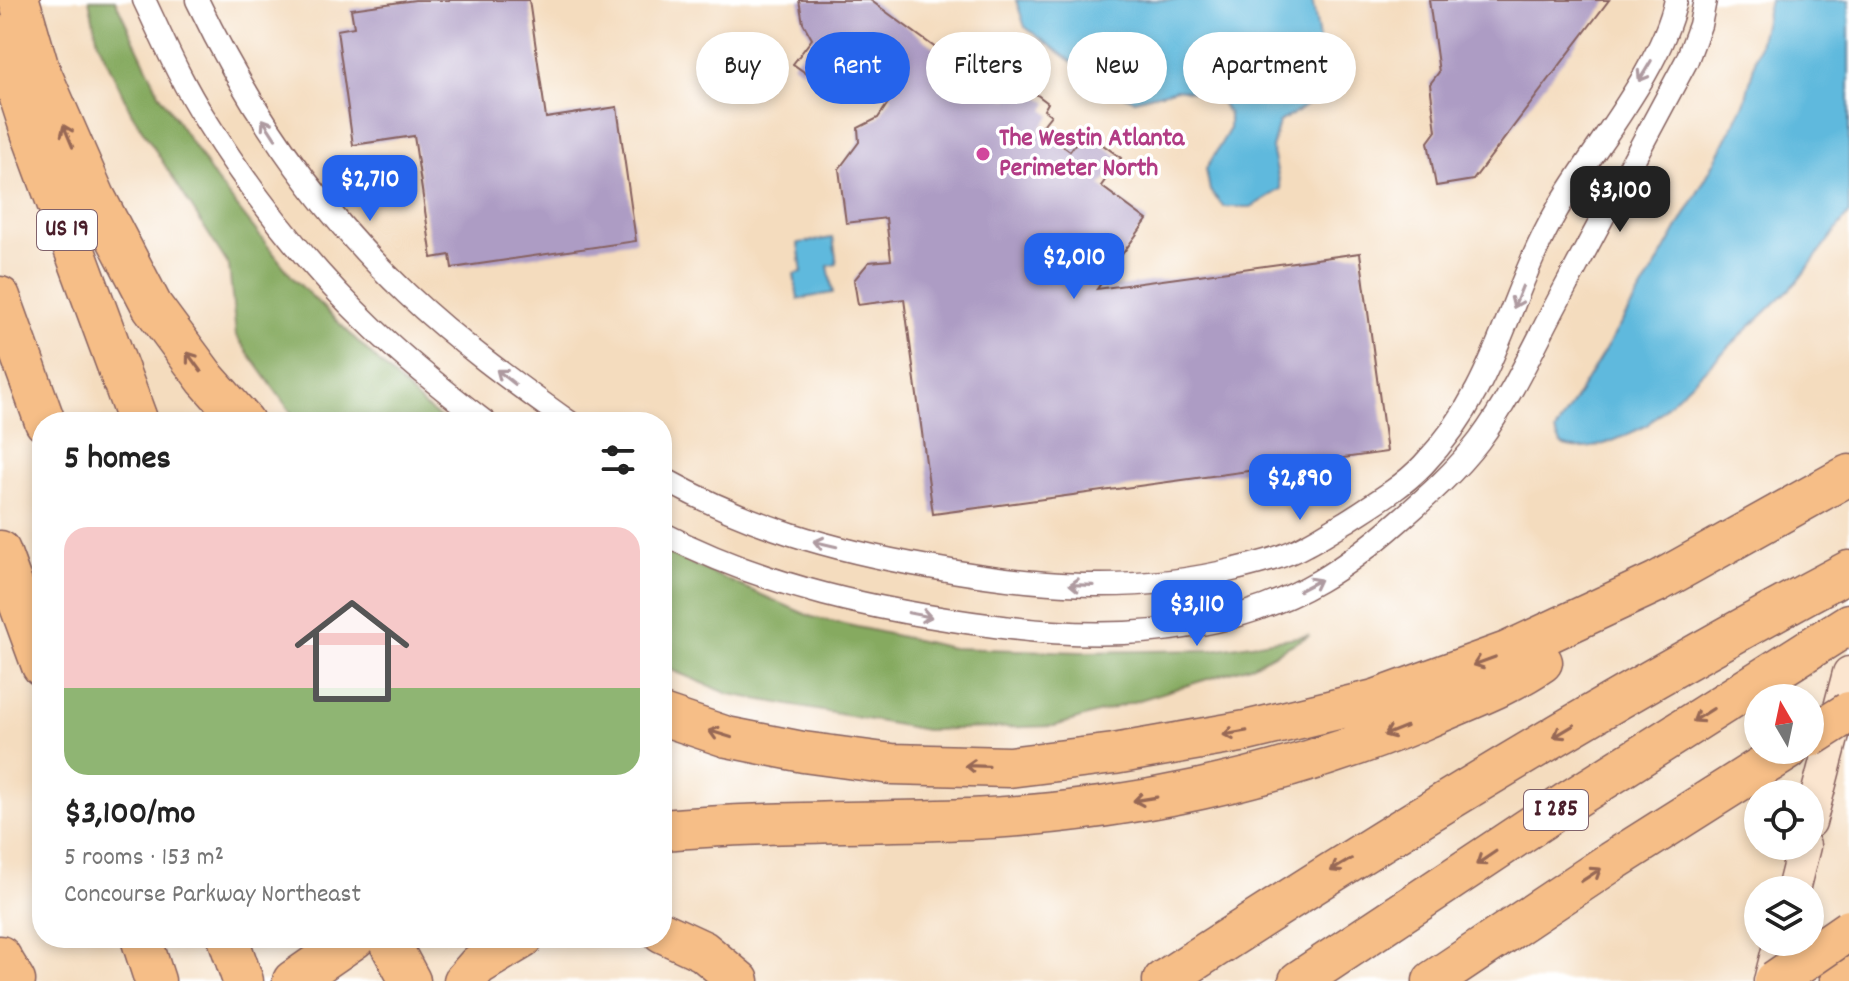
<!DOCTYPE html>
<html lang="en">
<head>
<meta charset="utf-8">
<style>
  :root { --surface:#fff; --page:#f2f2f2; --text:#222; --muted:#767676; --line:#e0e0e0; --accent:#2563eb }
  body { margin:0; font-family:Dekko,sans-serif; background:var(--page); color:var(--text); height:100vh; display:flex; flex-direction:column; font-size:30px; white-space:nowrap }
  * { box-sizing:border-box; margin:0 }
  p { font-size:26px; color:var(--muted) }
  .icon { flex:none; width:44px; height:44px; fill:none; stroke:currentColor; stroke-width:2; stroke-linecap:round; stroke-linejoin:round }
  .map { position:relative; flex:1; overflow:hidden }
  .details { position:absolute; left:32px; top:412px; width:640px; height:536px; display:flex; flex-direction:column; background:var(--surface); border-radius:32px; box-shadow:0 4px 12px #0003 }
  .details>* { flex:none }
  .guide { position:absolute; left:696px; top:32px; width:760px; height:72px; display:flex; gap:16px }
  .needle { width:52px; rotate:351deg }
  .buttons { position:absolute; left:1744px; top:684px; display:grid; gap:16px }
  .buttons a { display:grid; place-items:center; width:80px; height:80px; border-radius:50%; background:var(--surface); box-shadow:0 4px 12px #0003; font-size:40px }
  .price { position:absolute; translate:-50% -68px; padding:0 18px; border-radius:16px; background:var(--accent); color:#fff; font-size:26px; line-height:52px; filter:drop-shadow(0 2px 4px #0008) }
  .price::after { content:''; position:absolute; left:50%; top:48px; width:24px; height:18px; margin-left:-12px; background:inherit; clip-path:polygon(0 0,100% 0,50% 100%) }
  .price.current { background:#222; color:#fff }
  ul { padding:0; list-style:none }
  li { display:grid; align-content:center; gap:16px; height:424px; padding:0 32px }
  li+li { border-top:2px solid var(--line) }
  li span { display:grid; place-items:center; height:248px; border-radius:24px; color:#555 }
  li>.icon { margin-inline-start:auto }
  span .icon { width:144px; height:144px; fill:#fffc; stroke-width:1 }
  li b { font-size:34px }
  h2 { display:flex; justify-content:space-between; align-items:center; height:96px; padding:0 32px; font-size:34px }
  .chip { padding:0 28px; border-radius:36px; background:var(--surface); box-shadow:0 4px 12px #0003; font-size:28px; line-height:72px }
  .chip.current { background:var(--accent); color:#fff }
  .map>svg:first-child { display:block }
  .forest { fill:#86aa60; stroke:#686446; stroke-width:2 }
  .water { fill:#5fb9dd; stroke:#546c84; stroke-width:2 }
  .building { fill:#ad9cc4 }
  .lines { fill:none; stroke-linecap:round; stroke-linejoin:round }
  .minor-casing { stroke:#86615e; stroke-width:25 }
  .secondary-casing { stroke:#86615e; stroke-width:35 }
  .motorway-casing { stroke:#86615e; stroke-width:43 }
  .minor { stroke:#fff; stroke-width:22 }
  .secondary { stroke:#fbe5cf; stroke-width:32 }
  .motorway { stroke:#f6be87; stroke-width:40 }
  .motorway-bridge-casing { stroke:#86615e; stroke-width:43; stroke-linecap:butt }
  .motorway-bridge { stroke:#f6be87; stroke-width:40 }
  .oneway { stroke:#ae9aa0 }
  .oneway2 { stroke:#976754 }
  .hotel-dot { fill:#d1479c; stroke:#fff; stroke-width:3 }
  .labels { text-anchor:middle; dominant-baseline:central; stroke-width:7; stroke-linejoin:round; paint-order:stroke }
  .shield { fill:#fff; stroke:#80626b; stroke-width:2 }
  .shield-label { font-size:24px; font-weight:bold; fill:#4a1f2b }
  .hotel-label { font-size:26px; font-weight:bold; fill:#b23c85; stroke:#fff; text-anchor:start }
</style>
</head>
<body>
<div class="map">
<svg width="1849" height="981" viewBox="0 0 1849 981">
  <rect width="100%" height="100%" fill="#fff"/>
  <filter id="ink" filterUnits="userSpaceOnUse"><feTurbulence type="fractalNoise" baseFrequency=".0125" numOctaves="2"/><feDisplacementMap in="SourceGraphic" scale="16" xChannelSelector="R" yChannelSelector="G"/><feConvolveMatrix kernelMatrix="1 2 1 2 8 2 1 2 1" color-interpolation-filters="sRGB"/></filter>
  <filter id="wash" filterUnits="userSpaceOnUse"><feTurbulence type="fractalNoise" baseFrequency=".006" numOctaves="4" result="noise"/><feDisplacementMap in="SourceGraphic" scale="32" xChannelSelector="R" yChannelSelector="G"/><feGaussianBlur stdDeviation="1.8" result="paint"/><feColorMatrix in="noise" values="0 0 0 0 0 0 0 0 0 0 0 0 0 0 0 0 0 1.4 0 .05"/><feComposite in="paint" operator="in"/></filter>
  <g filter="url(#wash)">
    <rect width="100%" height="100%" fill="#f4dcbe"/>
    <path class="forest" d="M89 0H115L160 95 216 180 293 278 424 406 447 422H298L236 336 229 266 131 112 98 42Z
      M662 551 812 617 952 648 1081 652 1212 650 1310 635 1253 665 1055 726 926 730 729 694 662 666Z"/>
    <path class="water" d="M1016 0H1312C1318 30 1328 74 1311 101 1305 110 1288 116 1279 122L1272 148 1281 189 1251 207H1224L1210 191 1206 169 1229 130V114L1221 103 1204 94 1177 89 1134 100 1122 95 1104 73 1091 67 1075 64 1025 27Z
      M1770 0H1849V213L1797 282 1647 425C1623 437 1588 456 1562 445L1555 432 1659 261 1712 167 1745 102Z
      M833 238 837 264 828 266 833 293 798 299 794 274 802 272 798 243Z"/>
    <g id="blocks">
      <path class="building" d="M415 0H529L546 118 617 107 636 241 452 268 450 255 432 258 414 136 353 145 337 30 354 27 351 9Z
        M799 0H870L1007 100 1020 82 1048 103 1044 110 1051 115 1040 129 1070 151 1080 137 1088 143 1092 137 1121 158 1101 186 1147 220 1097 289 1360 253 1387 452 933 514 904 299 858 305 854 280 869 262 891 260 886 218 846 223 839 169 859 142 858 128 878 118 892 97 842 61 824 86 793 64 812 39 803 23Z
        M1429 0H1609L1473 180 1436 186 1428 142 1436 131 1430 84 1439 72Z"/>
    </g>
  </g>
  <g filter="url(#ink)">
    <use href="#blocks" fill-opacity="0" stroke="#86615e" stroke-width="2"/>
    <g class="lines">
      <g class="minor-casing">
        <path id="minor" d="M144 0C163 40 181 82 205 119 252 194 309 267 373 328 408 362 446 392 485 422
          M197 0C249 109 319 211 407 294 458 342 513 382 569 422
          M662 478C748 526 832 550 929 567 1032 586 1134 595 1236 569 1260 563 1285 557 1306 545 1320 538 1333 529 1347 521 1373 504 1401 488 1423 465 1498 387 1506 298 1557 210 1594 146 1660 72 1676 0
          M662 533C766 587 879 611 995 626 1104 641 1221 638 1319 581 1348 564 1374 543 1399 521 1428 496 1456 471 1479 441 1511 398 1533 348 1558 301 1601 221 1644 140 1687 60L1700 25 1705 0"/>
      </g>
      <g class="secondary-casing">
        <path id="secondary" d="M1810 822 1849 673
          M1793 890 1804 846
          M1770 981 1780 942"/>
      </g>
      <g class="motorway-casing">
        <path id="motorway" d="M19 0 39 69 95 197 152 306 206 379 244 422
          M0 36 31 132 138 422
          M0 297 45 422
          M0 551 42 666
          M662 715 727 737 803 752 892 764 1009 767 1114 754 1246 731 1375 700 1507 652 1657 582 1849 475
          M662 830C765 821 867 823 970 819 1119 813 1285 778 1422 720 1462 702 1506 687 1542 662
          M662 932 703 951 739 981
          M141 938 155 981
          M228 938 243 981
          M387 938 410 981
          M0 956 15 981
          M293 981 355 938
          M464 981 478 965 523 938
          M1163 981C1386 835 1613 696 1849 571
          M1299 981 1568 802 1849 624
          M1433 981 1611 862 1788 750
          M1840 981 1849 975"/>
      </g>
      <use href="#minor" class="minor"/>
      <use href="#secondary" class="secondary"/>
      <use href="#motorway" class="motorway"/>
      <g class="motorway-bridge-casing">
        <path id="motorway-bridge" d="M1810 737 1849 712
          M1775 981 1849 930"/>
      </g>
      <use href="#motorway-bridge" class="motorway-bridge"/>
    </g>
    <defs><path id="oneway-shaft" d="M-6 0H5M1.5-3L5.5 0L1.5 3" fill="none" stroke-width="1.6" stroke-linecap="round" stroke-linejoin="round" transform="scale(2)"/></defs>
    <g class="oneway">
      <use href="#oneway-shaft" transform="translate(1645 71) rotate(121)"/>
      <use href="#oneway-shaft" transform="translate(269 129) rotate(-123)"/>
      <use href="#oneway-shaft" transform="translate(1518 297) rotate(112)"/>
      <use href="#oneway-shaft" transform="translate(506 377) rotate(-142)"/>
      <use href="#oneway-shaft" transform="translate(825 544) rotate(-167)"/>
      <use href="#oneway-shaft" transform="translate(1081 585) rotate(-178)"/>
      <use href="#oneway-shaft" transform="translate(1310 585) rotate(-28)"/>
      <use href="#oneway-shaft" transform="translate(920 615) rotate(11)"/>
    </g>
    <g class="oneway2">
      <use href="#oneway-shaft" transform="translate(68 136) rotate(-113)"/>
      <use href="#oneway-shaft" transform="translate(194 362) rotate(-126)"/>
      <use href="#oneway-shaft" transform="translate(1484 661) rotate(160)"/>
      <use href="#oneway-shaft" transform="translate(1703 715) rotate(148)"/>
      <use href="#oneway-shaft" transform="translate(1395 731) rotate(158)"/>
      <use href="#oneway-shaft" transform="translate(1564 731) rotate(149)"/>
      <use href="#oneway-shaft" transform="translate(1235 733) rotate(170)"/>
      <use href="#oneway-shaft" transform="translate(720 734) rotate(-163)"/>
      <use href="#oneway-shaft" transform="translate(977 766) rotate(-178)"/>
      <use href="#oneway-shaft" transform="translate(1145 799) rotate(171)"/>
      <use href="#oneway-shaft" transform="translate(1486 858) rotate(146)"/>
      <use href="#oneway-shaft" transform="translate(1341 865) rotate(149)"/>
      <use href="#oneway-shaft" transform="translate(1591 875) rotate(-33)"/>
    </g>
  </g>
  <circle class="hotel-dot" cx="983" cy="154" r="8"/>
  <g class="labels">
    <g class="shield">
      <rect x="37" y="210" width="60" height="40" rx="6"/>
      <rect x="1524" y="790" width="64" height="40" rx="6"/>
    </g>
    <g class="shield-label">
      <text x="67" y="230">US 19</text>
      <text x="1556" y="810">I 285</text>
    </g>
    <g class="hotel-label">
      <text x="999" y="139">The Westin Atlanta<tspan x="999" dy="30">Perimeter North</tspan></text>
    </g>
  </g>
</svg>
<div class="buttons">
<a><svg class="needle" viewBox="-14 -14 28 28"><path d="M0-13l5 13h-10z" fill="#e53935"/><path d="M0 13l5-13h-10z" fill="#767676"/></svg></a>
<a><svg class="icon" aria-label="locate" viewBox="0 0 24 24"><circle cx="12" cy="12" r="6"/><path d="M12 2v4M12 18v4M2 12h4M18 12h4"/></svg></a>
<a><svg class="icon" aria-label="layers" viewBox="0 0 24 24"><path d="M12 4l9 5-9 5-9-5zM3 14l9 5 9-5"/></svg></a>
</div>
<b class="price" style="left:370px;top:223px">$2,710</b>
<b class="price current" style="left:1620px;top:234px">$3,100</b>
<b class="price" style="left:1074px;top:301px">$2,010</b>
<b class="price" style="left:1300px;top:522px">$2,890</b>
<b class="price" style="left:1197px;top:648px">$3,110</b>
<div class="guide">
<a class="chip">Buy</a>
<a class="chip current">Rent</a>
<a class="chip">Filters</a>
<a class="chip">New</a>
<a class="chip">Apartment</a>
</div>
<section class="details">
<h2>5 homes<svg class="icon" aria-label="filters" viewBox="0 0 24 24"><path d="M4 7h16M4 17h16"/><circle cx="9" cy="7" r="2"/><circle cx="15" cy="17" r="2"/></svg></h2>
<ul>
<li><span style="background:linear-gradient(#f6c9c9 65%,#8fb573 0)"><svg class="icon" aria-label="home" viewBox="0 0 24 24"><path d="M3 11l9-7 9 7M6 9v11h12V9"/></svg></span><div><b>$3,100/mo</b><p>5 rooms · 153 m²</p><p>Concourse Parkway Northeast</p></div></li>
</ul>
</section>
</div>
</body>
</html>
